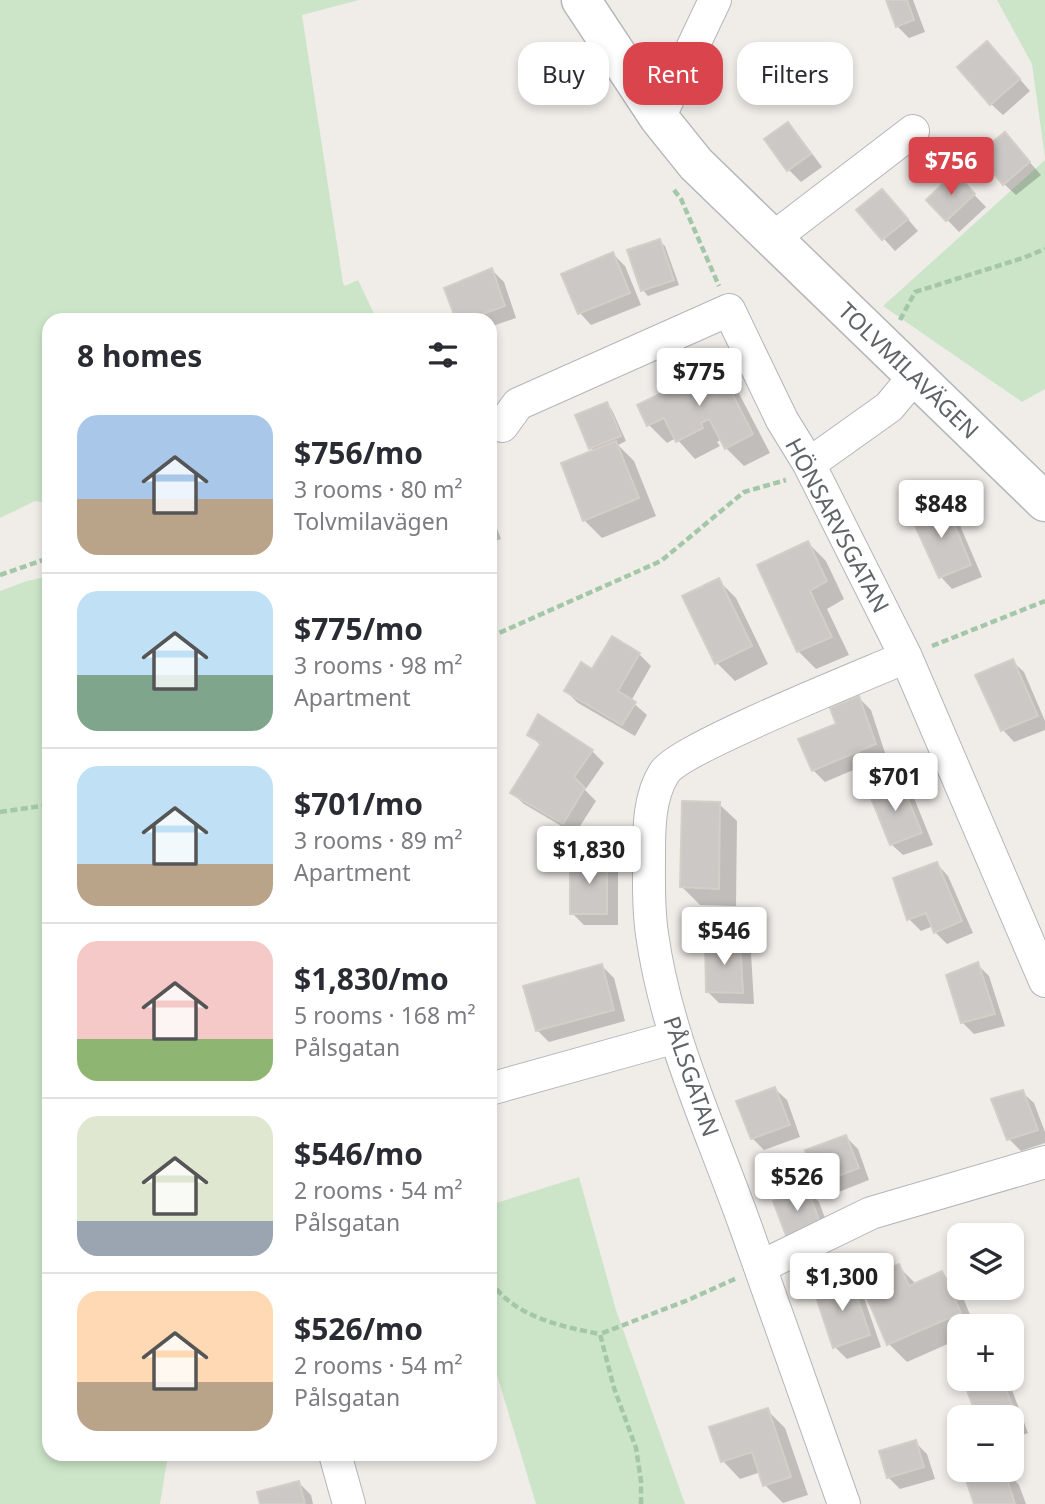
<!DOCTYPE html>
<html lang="en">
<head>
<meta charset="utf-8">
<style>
  :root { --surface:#fff; --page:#f2f2f3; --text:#2b2b33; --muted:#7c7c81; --line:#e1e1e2; --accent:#da454d }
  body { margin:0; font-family:"Noto Sans",sans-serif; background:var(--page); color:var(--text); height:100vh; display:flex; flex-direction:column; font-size:26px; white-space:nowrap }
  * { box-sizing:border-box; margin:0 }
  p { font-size:23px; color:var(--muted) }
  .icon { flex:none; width:38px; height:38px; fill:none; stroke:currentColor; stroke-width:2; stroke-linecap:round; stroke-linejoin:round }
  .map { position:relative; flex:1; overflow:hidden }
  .panel { position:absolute; left:42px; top:313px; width:455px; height:1148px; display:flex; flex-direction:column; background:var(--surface); border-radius:21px; box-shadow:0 4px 10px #0003 }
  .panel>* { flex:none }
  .top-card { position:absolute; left:518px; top:42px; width:422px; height:63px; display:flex; gap:14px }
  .tools { position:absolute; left:947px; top:1223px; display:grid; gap:14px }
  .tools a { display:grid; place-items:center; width:77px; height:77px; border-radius:14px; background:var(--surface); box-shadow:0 4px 10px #0003; font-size:35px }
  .price { position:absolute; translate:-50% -60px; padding:0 16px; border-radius:7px; background:#fff; color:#222; font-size:23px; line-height:46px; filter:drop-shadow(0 2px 4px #0008) }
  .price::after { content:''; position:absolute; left:50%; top:42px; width:21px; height:16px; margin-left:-10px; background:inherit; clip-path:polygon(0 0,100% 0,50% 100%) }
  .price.current { background:var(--accent); color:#fff }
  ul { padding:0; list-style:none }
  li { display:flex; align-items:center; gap:21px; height:175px; padding:0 35px }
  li+li { border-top:2px solid var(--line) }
  li span { display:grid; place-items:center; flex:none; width:196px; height:140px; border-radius:21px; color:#555 }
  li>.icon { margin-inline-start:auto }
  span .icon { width:84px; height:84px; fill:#fffc; stroke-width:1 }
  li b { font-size:30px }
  h2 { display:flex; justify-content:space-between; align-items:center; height:84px; padding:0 35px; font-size:30px }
  .chip { padding:0 24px; border-radius:21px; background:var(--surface); box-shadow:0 4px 10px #0003; font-size:24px; line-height:63px }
  .chip.current { background:var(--accent); color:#fff }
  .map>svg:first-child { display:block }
  .green { fill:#cce5c8 }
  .shadow { fill:#0003 }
  .building { fill:#ccc8c5; stroke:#d4cec7; stroke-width:2 }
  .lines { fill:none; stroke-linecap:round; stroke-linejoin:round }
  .street-casing { stroke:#b3b6b9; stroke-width:34 }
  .secondary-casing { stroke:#b4b8bb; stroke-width:41 }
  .path { stroke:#a3c7a8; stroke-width:4.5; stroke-dasharray:7 3.5; stroke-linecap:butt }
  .street { stroke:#fff; stroke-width:32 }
  .secondary { stroke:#fff; stroke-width:38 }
  .labels { text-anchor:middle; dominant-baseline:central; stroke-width:5; stroke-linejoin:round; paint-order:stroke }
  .street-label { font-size:23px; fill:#606467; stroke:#fff }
</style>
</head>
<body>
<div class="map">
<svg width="1045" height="1504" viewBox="0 0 1045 1504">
  <rect width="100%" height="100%" fill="#f0ede9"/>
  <path class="green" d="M0 0H359L302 15 343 283 345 286 358 280 377 320H49V503L35 501 0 518Z
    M997 0H1045V158L1032 64Z
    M1045 160V389L1022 402 883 306Z
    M49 576V1454H159L167 1461 160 1504H0V591L27 581Z
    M579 1177 616 1310 685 1504H536L490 1352V1205Z"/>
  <path class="shadow" d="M887 0H913L925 32 909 38 897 26Z
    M999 55 1030 91 1003 115 991 104Z
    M788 124 799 136 822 167 801 182 789 170 767 139Z
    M1005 134 1041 175 1016 195 1004 184Z
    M955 175 986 207 959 232 928 200Z
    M894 203 918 231 895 251 859 211Z
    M659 241 665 246 679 285 648 296 643 290Z
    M613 254 625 266 641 305 591 325 580 313Z
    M492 270 504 282 516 318 490 327V320H458L446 289Z
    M714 362 732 380 770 453 744 466 726 448 722 439 717 442 720 446 695 459 676 438 667 443 649 425 639 405 680 386 686 392 695 388Z
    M607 404 612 410 626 441 618 445 634 461 656 516 602 538 584 520 594 451 591 448Z
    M944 505 956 516 982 577 952 589 941 577Z
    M490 510 501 539 490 543Z
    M808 543 826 561 844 599 827 609 849 655 816 669 798 651Z
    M718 580 736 598 768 664 735 681 717 663Z
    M639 654 651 666 631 701 647 715 635 736 578 703 566 691 593 671Z
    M1012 661 1024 672 1045 721V730L1014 742 1003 730Z
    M859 698 871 710 886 756 825 782 813 770 839 725Z
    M529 734 592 751 604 763 585 790 596 801 575 834 524 804 512 793 541 746Z
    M900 782 912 793 933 845 903 855 891 844Z
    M719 804 737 821 736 906 700 905 682 887Z
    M606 859 618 871V925H584L572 913Z
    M937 864 948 876 973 933 947 944 935 932 933 926 921 931 909 919Z
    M739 941 751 953 754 1004 719 1003 707 991Z
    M977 964 989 976 1005 1026 974 1034 962 1022Z
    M602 966 614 978 625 1021 549 1042 537 1030Z
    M775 1089 787 1100 800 1137 764 1150 752 1138Z
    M1022 1092 1034 1103 1045 1132V1143L1021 1151 1009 1139 993 1100Z
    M846 1137 858 1149 869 1180 831 1195 820 1183Z
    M807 1190 819 1202 832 1237 775 1202Z
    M899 1267 917 1285 942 1273 960 1291 975 1326H959V1339L907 1362 889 1344 862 1282Z
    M850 1281 862 1292 881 1347 847 1359 835 1347Z
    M965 1379H1008L1028 1433 1012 1439V1418Z
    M767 1410 785 1428 808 1495 783 1503 765 1485 761 1472 740 1479 723 1461Z
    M915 1442 927 1454 935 1479 900 1489 888 1477Z
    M992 1470H1005L1019 1485 1026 1504H976Z
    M299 1483 311 1495 313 1504H262Z"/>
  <path class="building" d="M886 0H907L914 20 896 27Z
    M987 41 1020 79 990 105 957 67Z
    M788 122 811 154 787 171 764 139Z
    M1005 132 1030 162 1003 185 978 154Z
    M955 172 975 194 946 221 926 200Z
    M882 189 908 219 882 240 856 210Z
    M660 239 674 280 641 291 627 250Z
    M613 252 630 293 578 314 561 274Z
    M492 268 505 306 466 320H456L444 288Z
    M715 360 753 434 725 449 709 419 701 423 703 428 676 442 664 418 647 426 637 405 680 384 684 391 693 387 686 374Z
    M607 402 621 436 589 449 575 415Z
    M616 441 639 498 583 521 561 463Z
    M945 502 971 565 939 578 911 517Z
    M808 541 827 581 810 591 832 637 797 652 757 565Z
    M719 578 752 646 715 664 682 596Z
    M612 636 640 653 618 691 636 702 622 725 564 691 581 662 592 669Z
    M1013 659 1038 716 1001 731 975 675Z
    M859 696 876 744 812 771 798 739 836 724 830 708Z
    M538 714 593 750 574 777 585 788 563 824 510 793 541 743 527 735Z
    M900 780 922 833 890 845 869 793Z
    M682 801 720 802 719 889 680 887Z
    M607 857V914H570V858Z
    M937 862 962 921 934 933 926 913 907 920 893 878Z
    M740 939 743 993 706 992 705 942Z
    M978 962 995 1014 961 1023 946 975Z
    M602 964 614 1010 536 1031 523 986Z
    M775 1087 790 1125 751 1139 736 1101Z
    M1023 1090 1038 1130 1007 1140 991 1099Z
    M846 1135 859 1168 818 1184 805 1150Z
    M807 1188 821 1225 787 1238 773 1201Z
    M899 1264 909 1286 942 1271 961 1313 887 1345 860 1281Z
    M851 1279 870 1335 833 1348 814 1291Z
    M963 1379H1002L1018 1421 1012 1423V1418H977Z
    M768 1408 791 1477 763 1486 752 1452 721 1462 709 1427Z
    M916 1440 924 1467 887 1478 879 1451Z
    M986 1470H1004L1015 1504H974L965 1477Z
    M299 1481 305 1504H260L257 1492Z"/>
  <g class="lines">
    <g class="street-casing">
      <path id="street" d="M659 118 715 0
        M772 239 913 131
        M502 426 518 404 729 310 782 420 809 464 906 657 1045 981
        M809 464 889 407 914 377
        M490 1089 676 1037
        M760 1267 871 1213 1045 1162
        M335 1454 349 1504
        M844 1504C811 1411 778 1318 745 1225 711 1130 666 1035 652 934 648 908 649 882 649 855 649 828 649 797 664 773 680 748 867 674 906 657"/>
    </g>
    <g class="secondary-casing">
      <path id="secondary" d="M581 0 659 118 696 164 1045 502"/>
    </g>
    <path class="path" d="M674 190 681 199 719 286
      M900 320 915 292 1023 258 1045 249
      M0 575 49 558
      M490 637 661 561 744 492 786 480
      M932 646 1045 601
      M0 812 49 805
      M490 1281C515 1317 559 1326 600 1334
      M641 1504V1481L636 1448 614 1388 600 1334 688 1300 737 1278"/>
    <use href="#street" class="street"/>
    <use href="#secondary" class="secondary"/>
  </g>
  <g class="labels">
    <g class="street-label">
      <text transform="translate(909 370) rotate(44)">TOLVMILAVÄGEN</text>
      <text transform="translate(838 525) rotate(62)">HÖNSARVSGATAN</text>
      <text transform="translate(692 1076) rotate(71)">PÅLSGATAN</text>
    </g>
  </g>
</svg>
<div class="tools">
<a><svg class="icon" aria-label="layers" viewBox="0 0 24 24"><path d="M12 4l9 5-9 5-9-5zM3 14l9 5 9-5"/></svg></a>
<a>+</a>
<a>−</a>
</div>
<b class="price current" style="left:951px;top:197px">$756</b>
<b class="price" style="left:699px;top:408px">$775</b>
<b class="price" style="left:941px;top:540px">$848</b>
<b class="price" style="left:895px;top:813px">$701</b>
<b class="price" style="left:589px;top:886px">$1,830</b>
<b class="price" style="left:724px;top:967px">$546</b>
<b class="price" style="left:797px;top:1213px">$526</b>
<b class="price" style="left:842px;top:1313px">$1,300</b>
<div class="top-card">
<a class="chip">Buy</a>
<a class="chip current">Rent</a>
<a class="chip">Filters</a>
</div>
<section class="panel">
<h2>8 homes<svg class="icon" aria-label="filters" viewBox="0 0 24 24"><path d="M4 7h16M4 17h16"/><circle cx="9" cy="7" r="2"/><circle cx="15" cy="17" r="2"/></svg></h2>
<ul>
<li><span style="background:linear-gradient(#a9c7e8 60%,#b9a48a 0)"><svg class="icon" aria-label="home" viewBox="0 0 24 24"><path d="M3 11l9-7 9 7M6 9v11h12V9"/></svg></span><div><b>$756/mo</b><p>3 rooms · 80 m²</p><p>Tolvmilavägen</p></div></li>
<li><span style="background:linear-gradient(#bfe0f5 60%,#7fa58c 0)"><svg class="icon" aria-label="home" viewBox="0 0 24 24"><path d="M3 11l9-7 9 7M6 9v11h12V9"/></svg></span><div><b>$775/mo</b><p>3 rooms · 98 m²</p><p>Apartment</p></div></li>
<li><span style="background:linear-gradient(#bfe0f5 70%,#b9a48a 0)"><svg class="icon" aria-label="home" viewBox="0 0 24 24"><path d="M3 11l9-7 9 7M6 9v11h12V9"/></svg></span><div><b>$701/mo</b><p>3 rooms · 89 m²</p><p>Apartment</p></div></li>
<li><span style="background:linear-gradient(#f6c9c9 70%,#8fb573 0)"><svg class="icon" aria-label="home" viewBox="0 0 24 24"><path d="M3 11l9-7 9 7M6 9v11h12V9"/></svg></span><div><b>$1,830/mo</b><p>5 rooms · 168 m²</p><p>Pålsgatan</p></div></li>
<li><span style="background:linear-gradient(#dfe7d0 75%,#9aa5b1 0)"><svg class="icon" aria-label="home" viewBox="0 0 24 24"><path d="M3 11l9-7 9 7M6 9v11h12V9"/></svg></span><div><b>$546/mo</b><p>2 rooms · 54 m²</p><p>Pålsgatan</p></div></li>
<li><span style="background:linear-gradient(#ffd9b3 65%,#b9a48a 0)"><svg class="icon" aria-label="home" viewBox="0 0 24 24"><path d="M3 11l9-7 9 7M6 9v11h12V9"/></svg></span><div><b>$526/mo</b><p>2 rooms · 54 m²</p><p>Pålsgatan</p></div></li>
</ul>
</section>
</div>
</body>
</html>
